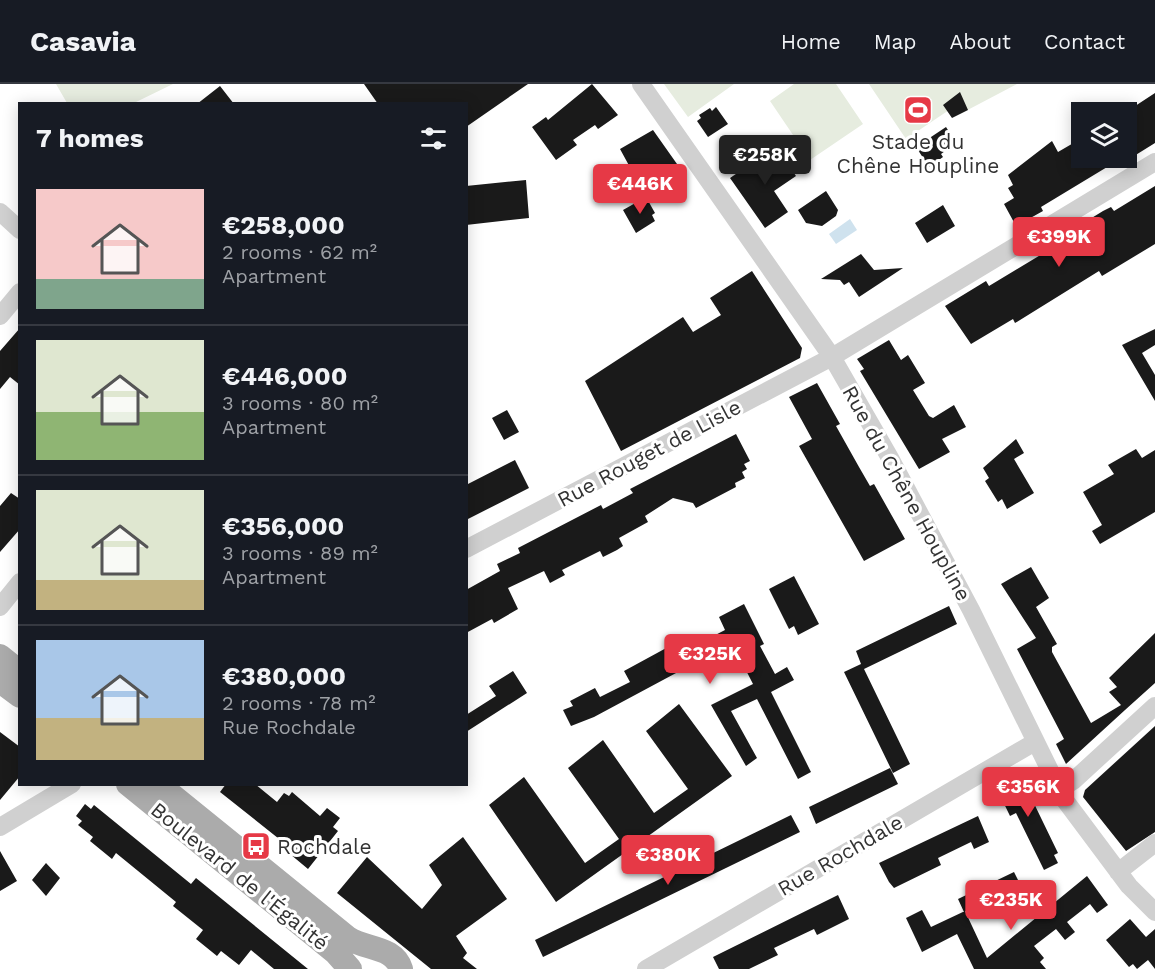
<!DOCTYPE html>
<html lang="en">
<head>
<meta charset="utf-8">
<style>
  :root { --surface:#171b24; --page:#242831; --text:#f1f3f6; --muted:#9ea1a6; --line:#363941; --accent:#e63946 }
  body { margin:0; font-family:"Work Sans",sans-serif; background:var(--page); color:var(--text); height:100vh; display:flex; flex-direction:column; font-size:22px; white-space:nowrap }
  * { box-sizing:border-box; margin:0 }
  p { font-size:20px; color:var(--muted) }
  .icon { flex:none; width:33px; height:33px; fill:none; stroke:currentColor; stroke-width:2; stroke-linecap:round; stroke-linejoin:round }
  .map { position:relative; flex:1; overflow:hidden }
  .side { position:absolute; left:18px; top:18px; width:450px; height:684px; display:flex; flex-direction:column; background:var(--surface); border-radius:0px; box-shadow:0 3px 15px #0003 }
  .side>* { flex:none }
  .fabs { position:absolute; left:1071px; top:18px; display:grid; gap:12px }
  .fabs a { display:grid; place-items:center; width:66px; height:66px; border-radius:0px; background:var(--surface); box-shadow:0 3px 15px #0003; font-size:30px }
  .price { position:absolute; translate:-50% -51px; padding:0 14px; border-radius:6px; background:var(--accent); color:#fff; font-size:20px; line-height:39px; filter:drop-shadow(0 2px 3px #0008) }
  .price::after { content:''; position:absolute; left:50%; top:36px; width:18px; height:14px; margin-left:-9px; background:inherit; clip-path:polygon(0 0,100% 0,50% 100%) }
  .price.selected { background:#222; color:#fff }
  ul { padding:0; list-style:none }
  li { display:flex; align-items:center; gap:18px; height:150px; padding:0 18px }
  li+li { border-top:2px solid var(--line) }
  li span { display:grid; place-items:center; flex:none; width:168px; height:120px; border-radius:0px; color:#555 }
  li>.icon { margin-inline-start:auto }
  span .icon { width:72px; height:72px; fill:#fffc; stroke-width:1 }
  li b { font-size:26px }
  h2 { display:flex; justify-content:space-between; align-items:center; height:72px; padding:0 18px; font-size:26px }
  header { display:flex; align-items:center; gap:36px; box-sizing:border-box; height:84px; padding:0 30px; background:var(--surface); border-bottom:2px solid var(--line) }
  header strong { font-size:28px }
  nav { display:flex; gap:33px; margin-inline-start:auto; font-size:21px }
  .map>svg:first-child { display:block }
  .green { fill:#e6ecdf }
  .water { fill:#cfe2ee }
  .building { fill:#1a1a1a }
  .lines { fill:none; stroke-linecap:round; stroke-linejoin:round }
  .minor { stroke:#d0d0d0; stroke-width:18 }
  .major { stroke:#ababab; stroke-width:24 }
  .labels { text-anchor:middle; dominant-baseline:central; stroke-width:6; stroke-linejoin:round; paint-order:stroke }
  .poi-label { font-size:21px; fill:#333; stroke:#fff }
  .street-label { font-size:21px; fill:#333; stroke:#fff }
</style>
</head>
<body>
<header>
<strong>Casavia</strong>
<nav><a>Home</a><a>Map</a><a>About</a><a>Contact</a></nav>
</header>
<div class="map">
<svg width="1155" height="885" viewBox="0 0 1155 885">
  <rect width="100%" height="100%" fill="#fff"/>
  <path class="green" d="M56 0H173L134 19H67Z
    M664 0H734L688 33Z
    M794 0H836L863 40 810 76 770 17Z
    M869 0H1017L960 30 955 22 906 55Z"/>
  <path class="water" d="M850 135 857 146 836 160 829 150Z"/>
  <path class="building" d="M364 0H528L466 43V20H378Z
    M592 0 618 31 598 45 595 41 573 56 577 61 556 76 532 43 546 33 548 36Z
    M220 2 234 20H197Z
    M960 8 968 26 952 34 943 21Z
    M1155 9V59L1126 77V28Z
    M716 23 728 40 708 53 697 37 701 34 699 31 710 24 712 27Z
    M946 43 956 59 941 70 943 73 929 83 916 63Z
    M653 46 677 80 644 98 637 85 632 87 620 65Z
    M1082 54V74H1122L1041 123 1043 127 1016 142 1004 120 1014 114 1008 104 1013 101 1008 91 1052 57 1058 68Z
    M776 63 796 92 774 107 788 128 765 144 730 94Z
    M526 96 529 134 466 141V102Z
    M1155 102V160L1102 192 1099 187 1015 239 1013 235 971 260 945 222 986 197 989 202 1072 152 1069 148 1103 127 1111 123 1114 127Z
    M826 107 838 126 836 132 822 142 806 139 798 126Z
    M646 113 655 129 652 131 655 137 636 149 623 126Z
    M943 121 955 142 927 159 915 139Z
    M861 170 874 186 903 184 859 213 849 198 844 201 840 196 821 195Z
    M752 187 802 264 800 274 621 367 585 297 683 233 693 248 721 231 710 214Z
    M20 244V301L10 293 0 305V267Z
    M1155 245V261L1142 269 1155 291V317L1122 261Z
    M889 256 901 276 908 271 925 299 913 306 929 332 933 334 954 321 966 343 942 355 950 368 919 385 860 287 864 285 857 275Z
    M817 299 840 340 836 342 859 383 870 402 874 400 905 455 864 477 799 362 812 355 789 313Z
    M507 326 519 348 504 356 492 334Z
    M736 350 750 377 744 380 747 385 742 388 745 394 735 399 736 403 696 424 693 419 673 414 645 432 648 438 619 454 623 462 617 466 603 473 600 467 562 486 565 491 550 499 544 487 508 504 518 525 494 539 492 535 466 549V506L500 487 497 480 520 469 518 464 601 421 603 425 633 409 630 405Z
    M1016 355 1024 369 1014 375 1034 409 1007 425 1002 415 998 418 985 397 989 394 983 384Z
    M1136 365 1142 374 1155 366V428L1100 460 1092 447 1102 441 1083 408 1114 390 1108 381Z
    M515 376 529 404 466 436V401Z
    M11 409 20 415V445L0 468V422Z
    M1031 483 1049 514 1036 523 1057 560 1052 563V568L1091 639 1121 621 1109 608 1117 603 1109 594 1155 549V599L1125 626 1122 623 1125 626 1066 680 1056 660 1064 655 1017 565 1036 554 1001 500Z
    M794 492 819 540 798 551 794 542 789 545 769 505Z
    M744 520 764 560 760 562 775 590 787 583 794 596 771 608 811 688 798 695 757 615 731 627 757 674 746 682 711 621 753 600 732 559 594 633 571 642 563 626 573 622 570 617 595 604 600 613 630 598 624 587 692 550 698 560 725 546 719 533Z
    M949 522 957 540 864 585 910 680 893 689 844 588 861 580 856 567Z
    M513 587 527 609 466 648V631L496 612 489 602Z
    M679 620 732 692 556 818 489 721 524 693 585 779 619 755 568 684 603 656 654 729 688 705 646 647Z
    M1155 642V748L1126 767 1083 713 1085 706Z
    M0 648 20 663V692L0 716Z
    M890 684 898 700 816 740 809 723Z
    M1013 688 1022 705 1026 703 1058 769 1054 771 1058 779 1044 786 1016 729 1010 732 994 699Z
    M226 700H255L277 718 284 709 289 712 292 708 320 732 327 724 340 734 333 743 338 747 308 785 290 770 293 766 220 708Z
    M85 720 91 725 94 721 191 800 196 794 308 885H274L251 866 239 881 221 867 217 872 196 855 203 846 173 822 176 818 116 769 112 775 90 757 93 753 78 741 82 737 76 732Z
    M791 731 800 748 543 873 535 856Z
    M978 732 989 758 974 765 971 758 938 774 941 781 894 804 889 798 879 779Z
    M463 753 507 815 456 852 467 869 463 874 477 885H431L337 809 367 773 422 825 442 801 429 781Z
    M0 767 17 797 0 807Z
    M46 779 60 794 46 812 32 796Z
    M1014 788 1020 800 964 828 958 815Z
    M1087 792 1108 821 1097 829 1090 820 1067 838 1075 848 1065 856 1056 845 1034 862 1044 874 1040 878 1046 885H974L957 850 922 868 906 834 922 826 931 843 965 827 987 874Z
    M838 811 849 835 817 851 814 845 774 864 778 871 749 885H719L713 873Z
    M1130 835 1146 853 1155 845V885L1148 876 1137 885 1133 880 1129 883 1106 856Z"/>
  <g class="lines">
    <path class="minor" d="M641 0 832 273 890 374 971 526 1064 715 1129 802 1155 828
      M0 128 20 146
      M0 232 20 208
      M466 465 832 273 1155 78
      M0 523 20 498
      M1059 706 1073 697 1155 622
      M0 743 72 700
      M1118 788 1155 759
      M646 885 1035 658"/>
    <path class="major" d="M0 572 20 588
      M0 597 20 612
      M128 700 336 869 350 885
      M158 700 348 854C366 866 394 862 401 885"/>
  </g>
  <defs>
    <g id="stadium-square" transform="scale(1.5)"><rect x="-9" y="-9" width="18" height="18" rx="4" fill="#e63946" stroke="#fff"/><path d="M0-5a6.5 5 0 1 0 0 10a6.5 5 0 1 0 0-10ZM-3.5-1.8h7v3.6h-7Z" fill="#fff"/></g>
    <g id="bus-square" transform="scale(1.5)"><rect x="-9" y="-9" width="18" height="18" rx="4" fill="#e63946" stroke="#fff"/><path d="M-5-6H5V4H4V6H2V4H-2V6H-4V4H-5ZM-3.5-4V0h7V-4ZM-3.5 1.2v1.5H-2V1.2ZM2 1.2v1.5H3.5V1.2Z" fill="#fff"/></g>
  </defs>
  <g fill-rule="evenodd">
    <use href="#stadium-square" x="918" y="26"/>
    <use href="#bus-square" x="256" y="762"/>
  </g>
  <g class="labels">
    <g class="poi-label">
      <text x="918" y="57">Stade du<tspan x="918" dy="24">Chêne Houpline</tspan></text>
      <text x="277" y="762" text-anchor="start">Rochdale</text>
    </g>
    <g class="street-label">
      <text transform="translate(649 369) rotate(-28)">Rue Rouget de Lisle</text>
      <text transform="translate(907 409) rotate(61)">Rue du Chêne Houpline</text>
      <text transform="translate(840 771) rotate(-30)">Rue Rochdale</text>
      <text transform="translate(240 792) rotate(39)">Boulevard de l'Égalité</text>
    </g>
  </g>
</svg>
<div class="fabs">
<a><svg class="icon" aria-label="layers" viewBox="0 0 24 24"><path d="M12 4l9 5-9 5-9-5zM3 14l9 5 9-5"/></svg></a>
</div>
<b class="price selected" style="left:765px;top:102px">€258K</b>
<b class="price" style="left:640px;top:131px">€446K</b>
<b class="price" style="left:1059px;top:184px">€399K</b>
<b class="price" style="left:710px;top:601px">€325K</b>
<b class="price" style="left:1028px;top:734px">€356K</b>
<b class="price" style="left:668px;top:802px">€380K</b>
<b class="price" style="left:1011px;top:847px">€235K</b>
<section class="side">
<h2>7 homes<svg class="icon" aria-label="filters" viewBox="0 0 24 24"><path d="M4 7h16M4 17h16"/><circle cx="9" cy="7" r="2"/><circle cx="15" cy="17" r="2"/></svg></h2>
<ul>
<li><span style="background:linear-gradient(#f6c9c9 75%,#7fa58c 0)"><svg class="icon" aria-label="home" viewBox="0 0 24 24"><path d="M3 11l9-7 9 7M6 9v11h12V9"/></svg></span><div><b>€258,000</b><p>2 rooms · 62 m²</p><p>Apartment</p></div></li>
<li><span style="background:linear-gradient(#dfe7d0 60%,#8fb573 0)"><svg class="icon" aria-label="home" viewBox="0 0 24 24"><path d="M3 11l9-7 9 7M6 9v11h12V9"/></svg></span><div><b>€446,000</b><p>3 rooms · 80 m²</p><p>Apartment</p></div></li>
<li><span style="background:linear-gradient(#dfe7d0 75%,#c2b280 0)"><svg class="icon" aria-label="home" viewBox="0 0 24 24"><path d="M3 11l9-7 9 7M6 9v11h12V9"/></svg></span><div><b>€356,000</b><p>3 rooms · 89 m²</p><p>Apartment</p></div></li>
<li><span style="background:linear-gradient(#a9c7e8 65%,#c2b280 0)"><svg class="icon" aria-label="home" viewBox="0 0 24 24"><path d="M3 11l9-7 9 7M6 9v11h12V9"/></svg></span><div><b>€380,000</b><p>2 rooms · 78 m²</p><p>Rue Rochdale</p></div></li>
</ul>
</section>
</div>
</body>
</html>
